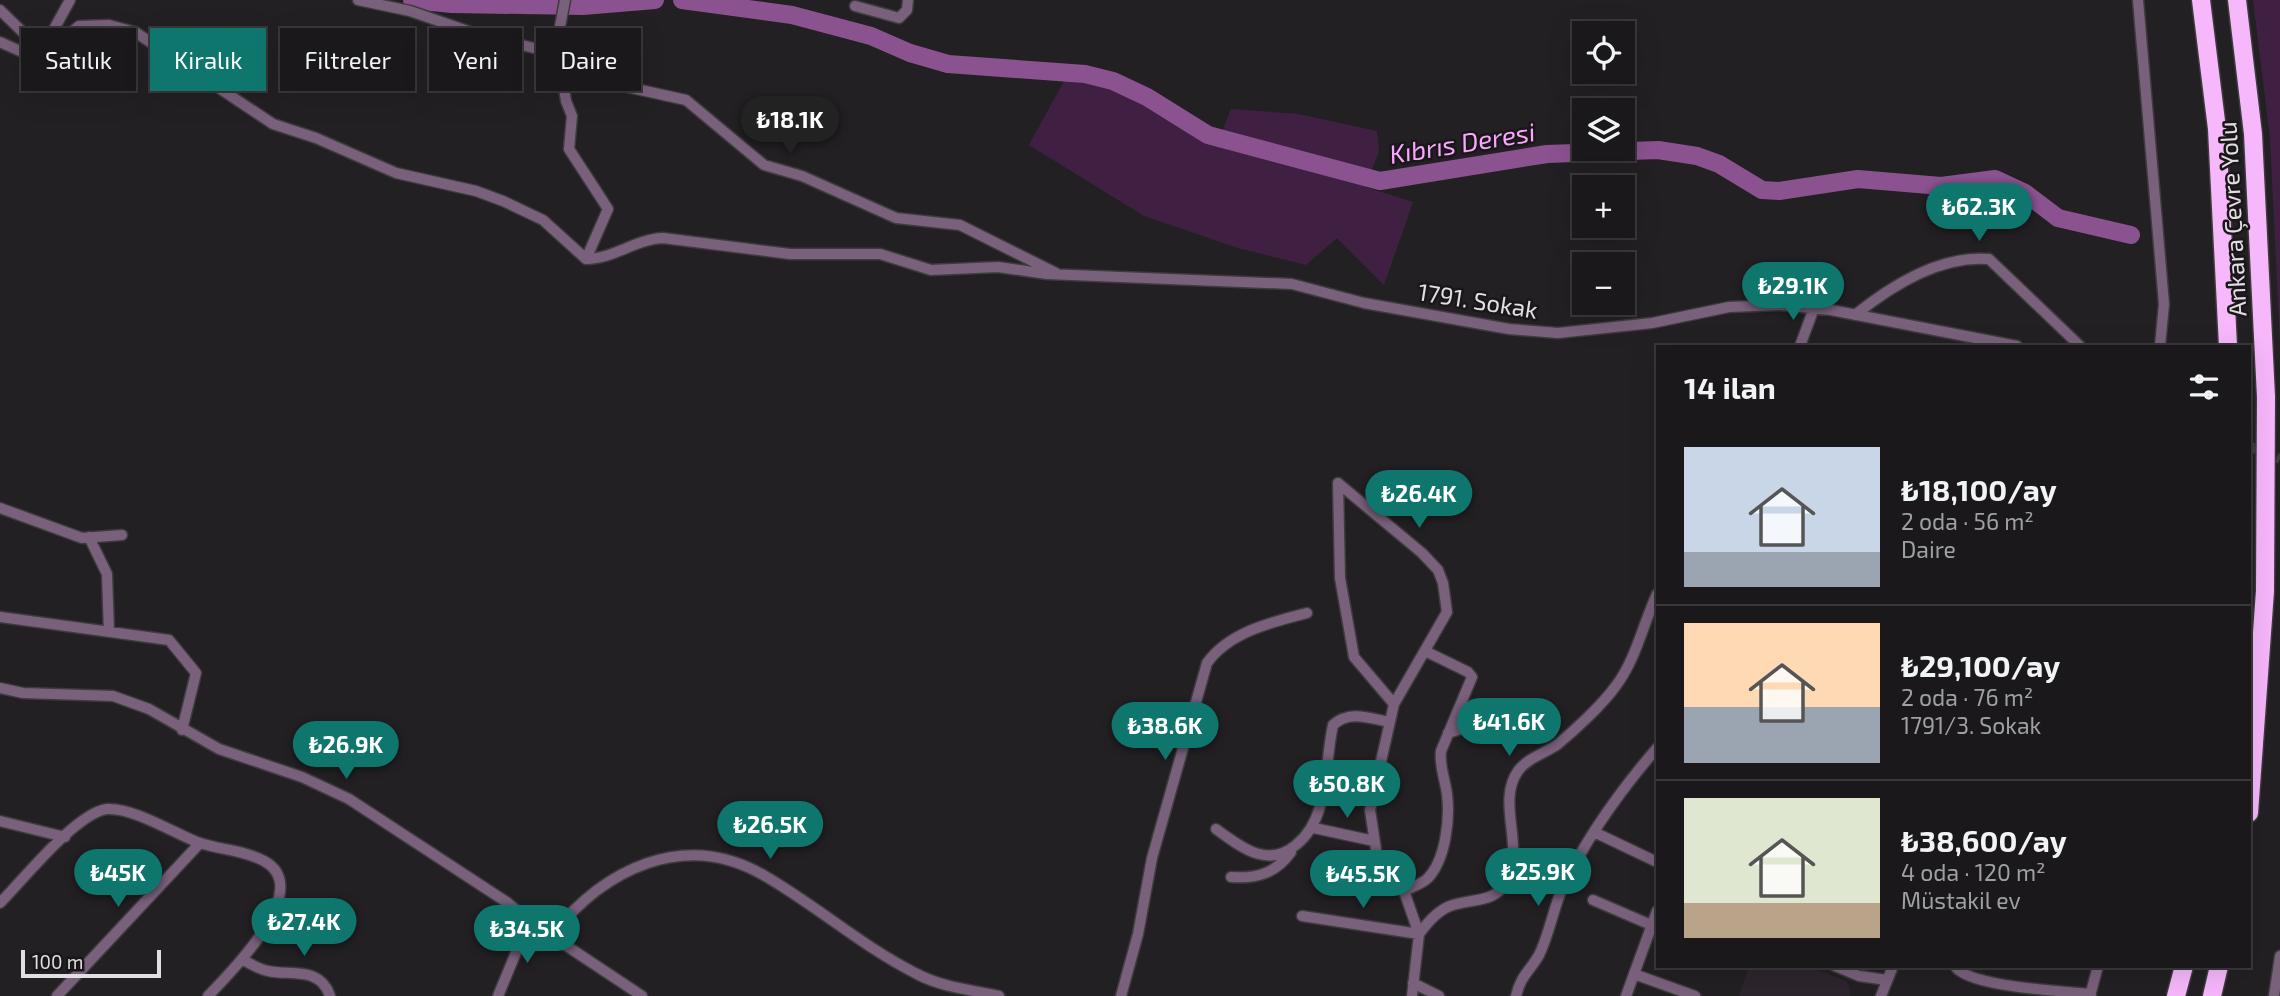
<!DOCTYPE html>
<html lang="tr">
<head>
<meta charset="utf-8">
<style>
  :root { --surface:#1a181a; --page:#232123; --text:#f1f3f6; --muted:#9fa0a2; --line:#383739; --accent:#0f766e }
  body { margin:0; font-family:"Exo 2",sans-serif; background:var(--page); color:var(--text); height:100vh; display:flex; flex-direction:column; font-size:26px; white-space:nowrap }
  * { box-sizing:border-box; margin:0 }
  p { font-size:23px; color:var(--muted) }
  .icon { flex:none; width:38px; height:38px; fill:none; stroke:currentColor; stroke-width:2; stroke-linecap:round; stroke-linejoin:round }
  .map { position:relative; flex:1; overflow:hidden }
  .side { position:absolute; left:1656px; top:345px; width:595px; height:623px; display:flex; flex-direction:column; background:var(--surface); border-radius:0px; box-shadow:0 7px 28px #0002,0 0 0 2px var(--line) }
  .side>* { flex:none }
  .banner { position:absolute; left:21px; top:28px; width:665px; height:63px; display:flex; gap:14px }
  .buttons { position:absolute; left:1572px; top:21px; display:grid; gap:14px }
  .buttons a { display:grid; place-items:center; width:63px; height:63px; border-radius:0px; background:var(--surface); box-shadow:0 7px 28px #0002,0 0 0 2px var(--line); font-size:35px }
  .scale { position:absolute; left:21px; bottom:18px; width:140px; box-sizing:border-box; padding-left:7px; border:4px solid #e1dfe1; border-top:0; font-size:19px; line-height:24px; white-space:nowrap; color:#e1dfe1; -webkit-text-stroke:5px #1a161a; paint-order:stroke }
  .price { position:absolute; translate:-50% -60px; padding:0 16px; border-radius:24px; background:var(--accent); color:#fff; font-size:23px; line-height:46px; filter:drop-shadow(0 2px 4px #0008) }
  .price::after { content:''; position:absolute; left:50%; top:42px; width:21px; height:16px; margin-left:-10px; background:inherit; clip-path:polygon(0 0,100% 0,50% 100%) }
  .price.active { background:#222; color:#fff }
  ul { padding:0; list-style:none }
  li { display:flex; align-items:center; gap:21px; height:175px; padding:0 28px }
  li+li { border-top:2px solid var(--line) }
  li span { display:grid; place-items:center; flex:none; width:196px; height:140px; border-radius:0px; color:#555 }
  li>.icon { margin-inline-start:auto }
  span .icon { width:84px; height:84px; fill:#fffc; stroke-width:1 }
  li b { font-size:30px }
  h2 { display:flex; justify-content:space-between; align-items:center; height:84px; padding:0 28px; font-size:30px }
  .pill { padding:0 24px; border-radius:0px; background:var(--surface); box-shadow:0 7px 28px #0002,0 0 0 2px var(--line); font-size:24px; line-height:63px }
  .pill.active { background:var(--accent); color:#fff }
  .map>svg:first-child { display:block }
  .built { fill:#2d252d }
  .green { fill:#402042 }
  .lines { fill:none; stroke-linecap:round; stroke-linejoin:round }
  .river { stroke:#8b5290; stroke-width:18 }
  .minor-tunnel { stroke:#403d40; stroke-width:10; stroke-dasharray:10 5; stroke-linecap:butt }
  .minor-casing { stroke:#3e3b3e; stroke-width:13 }
  .motorway-casing { stroke:#3e3b3e; stroke-width:21 }
  .minor { stroke:#79607b; stroke-width:10 }
  .motorway { stroke:#f7b7fb; stroke-width:18 }
  .labels { text-anchor:middle; dominant-baseline:central; stroke-width:5; stroke-linejoin:round; paint-order:stroke }
  .street-label { font-size:24px; fill:#e1dfe1; stroke:#1a161a }
  .water-label { font-size:26px; font-style:italic; fill:#f9a8ff; stroke:#1a161a }
</style>
</head>
<body>
<div class="map">
<svg width="2280" height="996" viewBox="0 0 2280 996">
  <rect width="100%" height="100%" fill="#232023"/>
  <path class="built" d="M1749 966H1806L1847 981 1851 992 1850 996H1739Z"/>
  <path class="green" d="M2253 0H2280V342L2270 138Z
    M1098 80 1218 143 1231 109 1298 114 1377 131 1379 151 1365 187 1413 202 1384 285 1337 238 1306 265 1238 248 1144 216 1029 145 1064 81Z"/>
  <g class="lines">
    <path class="river" d="M412 0 452 4 583 6 655 0
      M682 0 792 15 871 36 910 53 948 64 1085 74 1113 81 1147 97 1208 135 1380 181 1547 154 1658 150 1697 156 1719 164 1762 190 1779 191 1858 179 1941 186 1995 179 2025 193 2058 218 2131 235"/>
    <path class="minor-tunnel" d="M2249 446 2280 459"/>
    <g class="minor-casing">
      <path id="minor" d="M358 0 410 11 479 35 555 53
        M565 0 555 53 559 55 618 85 686 100 764 165 802 176 896 218 960 225 1056 273
        M2138 0 2164 304 2160 346
        M855 6 899 18 907 10 908 0
        M0 10 42 51 70 0
        M0 42 20 51 33 52 52 48 79 26 109 25 135 32 273 124 316 138 396 173 476 191 503 201 543 220 586 259C613 259 636 239 663 238L790 254H880L931 270 998 267 1047 274 1292 284 1364 303 1509 329 1558 333 1652 323 1729 307 1780 305 1831 310 2017 346
        M559 55 566 101 572 116 569 149 608 209 586 259
        M1855 315C1892 285 1940 255 1989 259L2080 346
        M1800 346 1814 308
        M1338 483 1422 553 1438 570 1443 583 1447 612 1394 704 1370 810 1377 856 1404 891 1419 934 1412 996
        M1338 483 1340 578 1354 657 1394 704
        M0 508 82 538 122 535
        M89 537 107 574 109 632
        M0 617 169 640 196 673 182 730
        M0 688 23 693 113 696 149 709 219 749 302 777 349 799 508 903 529 921 642 996
        M1448 733 1471 726
        M0 821 65 837
        M1314 828 1374 841
        M1216 829C1241 847 1267 869 1296 845 1330 818 1324 765 1333 725 1349 710 1369 718 1389 722
        M1594 832 1657 862
        M1231 877C1257 879 1276 873 1291 852
        M1404 891C1412 887 1422 884 1428 878 1446 859 1450 818 1447 794 1445 779 1439 766 1441 751L1472 677 1468 672 1425 651
        M1593 900 1651 925
        M0 903C23 880 76 813 107 809 132 807 174 833 197 842 219 850 244 850 264 861 316 889 229 974 208 996
        M1302 916 1419 934
        M1419 934C1427 923 1437 911 1450 906 1471 898 1495 904 1507 881 1525 846 1496 802 1518 771 1527 758 1546 753 1558 744 1575 730 1602 705 1615 687 1636 660 1643 624 1657 594
        M551 936C603 870 684 828 765 876 817 906 863 947 917 974 941 987 972 990 999 996
        M242 959C250 964 258 969 268 971 291 976 320 966 330 996
        M1835 966 1859 976 1887 980
        M1955 966C1967 987 2064 991 2091 994
        M1634 974 1695 996
        M1413 983 1439 996
        M57 996 200 843
        M498 996 529 921
        M1121 996 1138 934 1152 858 1207 663C1229 632 1272 622 1307 613
        M1516 996C1521 975 1530 971 1539 955 1549 935 1553 910 1562 889 1587 836 1619 792 1657 748
        M1626 996 1657 911
        M1881 996 1893 966
        M2090 996 2098 966
        M2274 996 2280 956"/>
    </g>
    <g class="motorway-casing">
      <path id="motorway" d="M2201 0 2217 129 2228 346
        M2237 0 2253 134 2266 397 2265 591 2249 813
        M2176 996 2184 966
        M2212 996 2219 966"/>
    </g>
    <use href="#minor" class="minor"/>
    <use href="#motorway" class="motorway"/>
  </g>
  <g class="labels">
    <g class="street-label">
      <text transform="translate(2232 219) rotate(-93)">Ankara Çevre Yolu</text>
      <text transform="translate(1478 300) rotate(9)">1791. Sokak</text>
    </g>
    <g class="water-label">
      <text transform="translate(1462 142) rotate(-9)">Kıbrıs Deresi</text>
    </g>
  </g>
</svg>
<div class="buttons">
<a><svg class="icon" aria-label="locate" viewBox="0 0 24 24"><circle cx="12" cy="12" r="6"/><path d="M12 2v4M12 18v4M2 12h4M18 12h4"/></svg></a>
<a><svg class="icon" aria-label="layers" viewBox="0 0 24 24"><path d="M12 4l9 5-9 5-9-5zM3 14l9 5 9-5"/></svg></a>
<a>+</a>
<a>−</a>
</div>
<div class="scale">100 m</div>
<b class="price active" style="left:790px;top:156px">₺18.1K</b>
<b class="price" style="left:1979px;top:243px">₺62.3K</b>
<b class="price" style="left:1793px;top:322px">₺29.1K</b>
<b class="price" style="left:1419px;top:530px">₺26.4K</b>
<b class="price" style="left:1509px;top:758px">₺41.6K</b>
<b class="price" style="left:1165px;top:762px">₺38.6K</b>
<b class="price" style="left:346px;top:781px">₺26.9K</b>
<b class="price" style="left:1347px;top:820px">₺50.8K</b>
<b class="price" style="left:770px;top:861px">₺26.5K</b>
<b class="price" style="left:1538px;top:908px">₺25.9K</b>
<b class="price" style="left:118px;top:909px">₺45K</b>
<b class="price" style="left:1363px;top:910px">₺45.5K</b>
<b class="price" style="left:304px;top:958px">₺27.4K</b>
<b class="price" style="left:527px;top:965px">₺34.5K</b>
<div class="banner">
<a class="pill">Satılık</a>
<a class="pill active">Kiralık</a>
<a class="pill">Filtreler</a>
<a class="pill">Yeni</a>
<a class="pill">Daire</a>
</div>
<section class="side">
<h2>14 ilan<svg class="icon" aria-label="filters" viewBox="0 0 24 24"><path d="M4 7h16M4 17h16"/><circle cx="9" cy="7" r="2"/><circle cx="15" cy="17" r="2"/></svg></h2>
<ul>
<li><span style="background:linear-gradient(#c9d6e8 75%,#9aa5b1 0)"><svg class="icon" aria-label="home" viewBox="0 0 24 24"><path d="M3 11l9-7 9 7M6 9v11h12V9"/></svg></span><div><b>₺18,100/ay</b><p>2 oda · 56 m²</p><p>Daire</p></div></li>
<li><span style="background:linear-gradient(#ffd9b3 60%,#9aa5b1 0)"><svg class="icon" aria-label="home" viewBox="0 0 24 24"><path d="M3 11l9-7 9 7M6 9v11h12V9"/></svg></span><div><b>₺29,100/ay</b><p>2 oda · 76 m²</p><p>1791/3. Sokak</p></div></li>
<li><span style="background:linear-gradient(#dfe7d0 75%,#b9a48a 0)"><svg class="icon" aria-label="home" viewBox="0 0 24 24"><path d="M3 11l9-7 9 7M6 9v11h12V9"/></svg></span><div><b>₺38,600/ay</b><p>4 oda · 120 m²</p><p>Müstakil ev</p></div></li>
</ul>
</section>
</div>
</body>
</html>
